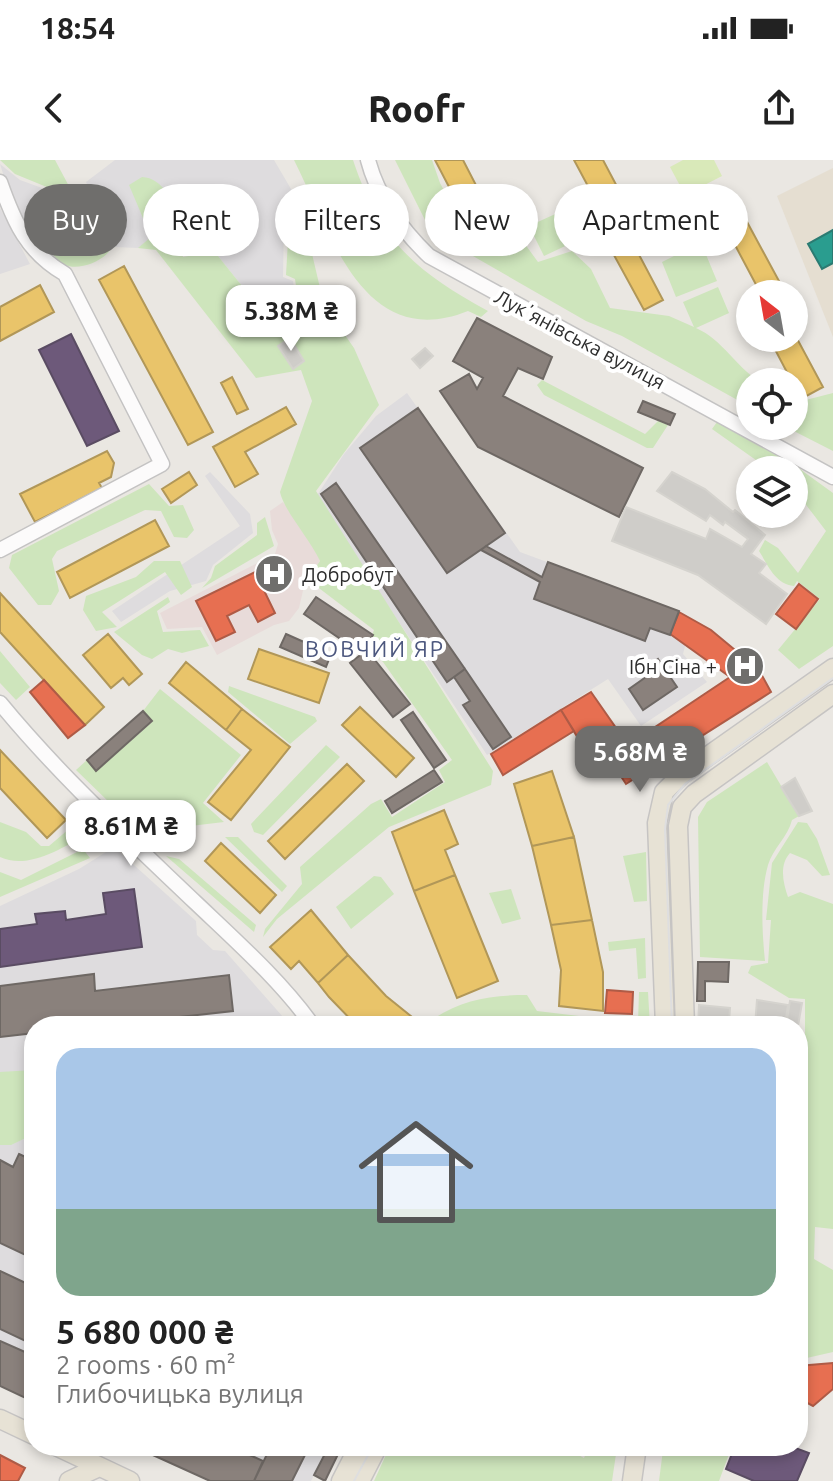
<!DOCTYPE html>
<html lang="en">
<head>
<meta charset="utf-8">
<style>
  :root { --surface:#fff; --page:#f2f2f2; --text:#222; --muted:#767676; --line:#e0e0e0; --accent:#6f6e6c }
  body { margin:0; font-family:Ubuntu,sans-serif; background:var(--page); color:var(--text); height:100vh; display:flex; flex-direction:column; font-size:30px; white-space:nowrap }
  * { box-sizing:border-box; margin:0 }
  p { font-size:26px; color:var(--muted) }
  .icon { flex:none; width:44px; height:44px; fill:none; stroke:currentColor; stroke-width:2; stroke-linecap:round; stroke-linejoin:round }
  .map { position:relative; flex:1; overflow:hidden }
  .side { position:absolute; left:24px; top:856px; width:784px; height:440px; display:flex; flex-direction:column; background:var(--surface); border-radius:32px; box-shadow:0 4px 12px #0003 }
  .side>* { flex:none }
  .top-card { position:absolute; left:24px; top:24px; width:786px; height:72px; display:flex; gap:16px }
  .needle { width:52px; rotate:329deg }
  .controls { position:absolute; left:736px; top:120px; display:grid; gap:16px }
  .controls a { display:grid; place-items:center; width:72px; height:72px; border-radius:50%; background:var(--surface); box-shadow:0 4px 12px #0003; font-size:40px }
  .price { position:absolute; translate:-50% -68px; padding:0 18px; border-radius:16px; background:#fff; color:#222; font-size:26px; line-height:52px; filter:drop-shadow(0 2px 4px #0008) }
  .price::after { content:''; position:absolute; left:50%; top:48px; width:24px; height:18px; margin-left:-12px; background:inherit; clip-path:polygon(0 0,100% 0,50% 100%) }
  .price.on { background:var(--accent); color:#fff }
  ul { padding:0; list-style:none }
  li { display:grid; align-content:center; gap:16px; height:424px; padding:0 32px }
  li+li { border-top:2px solid var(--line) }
  li span { display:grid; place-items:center; height:248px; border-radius:24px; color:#555 }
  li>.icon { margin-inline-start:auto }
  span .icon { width:144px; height:144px; fill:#fffc; stroke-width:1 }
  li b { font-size:34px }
  .pill { padding:0 28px; border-radius:36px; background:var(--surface); box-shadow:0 4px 12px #0003; font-size:28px; line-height:72px }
  .pill.on { background:var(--accent); color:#fff }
  .status { display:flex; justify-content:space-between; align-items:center; height:56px; padding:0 40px; background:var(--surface); direction:ltr }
  .status svg { height:22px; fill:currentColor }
  header { display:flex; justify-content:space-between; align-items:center; height:104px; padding:0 32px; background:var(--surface); font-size:36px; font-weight:800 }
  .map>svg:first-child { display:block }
  .industrial { fill:#dedcde }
  .education { fill:#e5ded1 }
  .medical { fill:#e8dbd9 }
  .green { fill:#cee5bc }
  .pitch { fill:#d9e9b9 }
  .homes { fill:#e9c46a; stroke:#b19758; stroke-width:2 }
  .shops { fill:#e76f51; stroke:#af5b46; stroke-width:2 }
  .offices { fill:#6d597a; stroke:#5a4c63; stroke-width:2 }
  .schools { fill:#2a9d8f; stroke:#2b7b72; stroke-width:2 }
  .industry { fill:#8a817c; stroke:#6e6864; stroke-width:2 }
  .building { fill:#cfcdc9; stroke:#d5d3ce; stroke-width:2 }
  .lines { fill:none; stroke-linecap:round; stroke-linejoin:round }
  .minor-casing { stroke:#c4c3c3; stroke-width:17 }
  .major-casing { stroke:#c6c4c3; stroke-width:21 }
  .minor { stroke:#fcfbfb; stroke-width:14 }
  .major { stroke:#e7e2d5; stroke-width:18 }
  .tram { stroke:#dededf; stroke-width:2 }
  .labels { text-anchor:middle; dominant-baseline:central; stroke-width:8; stroke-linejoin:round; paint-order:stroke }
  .street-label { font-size:20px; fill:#2d2d2d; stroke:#fff }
  .poi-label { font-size:20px; fill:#2d2d2d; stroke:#fff; text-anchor:start }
  .neighbourhood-label { font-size:22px; letter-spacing:2px; fill:#4c577e; stroke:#fff }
</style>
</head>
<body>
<div class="status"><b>18:54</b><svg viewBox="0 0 49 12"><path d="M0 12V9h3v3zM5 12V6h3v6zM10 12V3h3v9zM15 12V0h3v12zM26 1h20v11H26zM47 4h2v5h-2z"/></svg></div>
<header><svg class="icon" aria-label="back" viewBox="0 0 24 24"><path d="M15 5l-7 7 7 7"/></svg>Roofr<svg class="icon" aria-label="share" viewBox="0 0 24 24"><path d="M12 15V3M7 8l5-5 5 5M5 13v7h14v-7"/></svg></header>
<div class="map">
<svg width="833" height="1321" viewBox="0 0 833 1321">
  <rect width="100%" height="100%" fill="#eae7e2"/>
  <path class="industrial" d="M115 0H274L301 46 284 62 283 117 293 121 296 143 262 151 214 91 114 87 86 22Z
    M0 4 20 20 42 28 54 47 57 71 49 89 38 88 12 42Z
    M0 48 30 104 0 114Z
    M407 233 520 392 679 451 692 459 683 494 707 522 641 566 608 519 487 595 316 337 344 294 376 256Z
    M210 312 250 354 253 373 213 405 206 421 170 431 121 462 112 451 240 366 205 316Z
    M114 687 196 761 197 775 213 790 225 791 291 866H34V1241L0 1225V746L79 709Z
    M134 1286H342L325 1321 314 1315 311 1321H211Z"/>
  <path class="education" d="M833 8V177L777 36Z"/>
  <path class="medical" d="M283 342 308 374 320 401 305 422 299 448 289 461 274 465 217 495 202 467 167 469 160 453 275 394 278 384 272 370 270 351Z"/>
  <path class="green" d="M0 0H55L86 58 111 88C105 101 79 111 65 105 60 103 55 96 50 92 61 68 61 54 54 30L15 14Z
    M294 0H353C380 81 415 111 488 151L481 157 468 151C363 193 331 73 294 0Z
    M395 0H432L440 23 466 71 487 75 511 65 538 102 572 91 591 109 610 148 669 156 694 167 683 142 718 127 729 153 696 168C723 180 735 206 760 222H750V247L622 176 586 161 459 88 427 64Z
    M142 17C163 18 172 41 181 58L177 70 183 97 214 91 262 151 299 146 295 119 286 115 289 63 302 51 324 145 354 188 379 245 316 331 493 611 491 625 389 667 277 759 263 777 265 769 302 724 300 707 371 644 381 639 392 657 445 622 439 610 452 600 383 502 368 487 374 470 307 419 320 401C310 379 284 351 280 332L312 241 301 210 256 218 156 90 138 88 151 77 129 25Z
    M564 50 578 80 544 96 529 66Z
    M692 61 717 121 676 137 662 102 674 96V69Z
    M542 220 645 274 658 261 668 265 653 288H647L544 235 537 225Z
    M833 233V291L784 266H794V243Z
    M717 262 797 307 833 333V486L799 509 778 490 820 439 797 421 794 426C775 424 768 405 759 391L765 380 778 388 798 413 826 371 794 329V310H770L712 269Z
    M149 324 169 346 183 345 194 370 187 378 174 377 161 351 145 350 57 391 52 399 59 431 51 445H38L9 408 12 395Z
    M265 357 274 386 202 428 211 418 215 406 257 375V363Z
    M154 401H180L192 427 181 435 165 412 102 452 117 467 96 471 83 450 86 436 136 417Z
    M168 437 170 442 157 451 163 472 200 470 209 486 182 493 168 489 152 499 142 495 114 472Z
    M0 491 30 527 16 540 0 523Z
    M229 526 315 557 317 561 290 584 228 532Z
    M160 529 241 595 203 643 224 662 157 670 148 680 76 610 87 600 97 611 152 562 143 551Z
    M326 585 340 597 263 675 254 672 251 664Z
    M767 602 799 656 792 660C788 677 773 688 768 705 760 733 762 772 765 801L700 797 698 657 707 642Z
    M0 662 26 672 41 686H49L76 663 83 667 85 675C61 689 27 710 0 697Z
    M798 662 807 663 817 679 830 715 822 716 807 700 790 693C779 705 783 723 788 737L800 732 833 744V1069L815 1067 814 1099 833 1110V1192L798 1200V961L805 913V839L789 838 748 813 751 806 768 803 771 760H766L772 703Z
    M225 677H238L287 726 282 732Z
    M83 689 90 698 0 737V712L21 720Z
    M646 692 647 741 634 742 623 696Z
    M166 696 179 699 256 765 254 772Z
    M374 716 381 717 394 734 351 769 336 747Z
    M511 729 521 759 502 764 489 733Z
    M645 778 646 818 638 819 636 788 609 791 608 782Z
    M639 832H648L650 866H423C456 841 486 835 527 835L537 851 638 863Z
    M34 910V974L11 985H0V912Z
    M390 1286H561L584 1298 589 1286 616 1294 612 1321H374Z
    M673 1286H732L719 1321H659L663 1290Z"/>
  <path class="pitch" d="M683 0H714L722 16 685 35 670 7Z"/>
  <path class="homes" d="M435 0H463L495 62 473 73Z
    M574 0H603L630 51 619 57 663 140 644 150 603 75 612 71Z
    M746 60 786 134H761L727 70Z
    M124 106 213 272 188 285 99 120Z
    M40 125 54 152 0 181V147Z
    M794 173 823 227 801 239 769 178H794Z
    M232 217 248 249 237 254 221 223Z
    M286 247 296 264 245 292 258 314 235 327 213 287Z
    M107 291 114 303 111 317 99 323 102 328 35 362 20 334Z
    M189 312 197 325 171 343 162 329Z
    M155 360 169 386 70 438 57 412Z
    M0 433 104 547 85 565 0 472Z
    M108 474 142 514 129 525 123 518 111 528 83 495Z
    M259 489 329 513 319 543 248 519Z
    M186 502 242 549 226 570 169 523Z
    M360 547 414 598 396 617 342 565Z
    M242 549 290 587 231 660 208 642 251 590 226 570Z
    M0 590 66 660 47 678 0 628Z
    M347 604 364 621 285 699 268 681Z
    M552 611 574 677 532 686 514 624Z
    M444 650 458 684 445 690 455 715 414 731 392 672Z
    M574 677 592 760 551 765 532 686Z
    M221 683 276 735 260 753 205 701Z
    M455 715 498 821 457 838 414 731Z
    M311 750 348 795 318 823 299 801 291 809 270 787Z
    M592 760 603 812V851L559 846 561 810 551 765Z
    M348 795 386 836 417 861 414 866H357L329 837 318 823Z"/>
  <path class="shops" d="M255 412 275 453 258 462 249 445 227 456 235 472 216 481 196 441Z
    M799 424 818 439 796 469 776 454Z
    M679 452 711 470 759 510 771 532 626 624 594 575 581 583 561 550 591 532 628 585 730 517 670 474Z
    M44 520 85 565 68 578 30 532Z
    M561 550 574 571 503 615 491 594Z
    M607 830 633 832 632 854 605 853Z
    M833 1203V1229L813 1246 798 1238V1206Z
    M0 1295 25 1308 18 1321H0Z"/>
  <path class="offices" d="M71 174 119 271 87 286 39 190Z
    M134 729 142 787 0 807V769L37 764 35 754 65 751 66 760 106 754 103 733Z
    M735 1286H790L809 1293 797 1321H754L726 1309Z"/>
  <path class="schools" d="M833 70V103L822 109 808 84Z"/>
  <path class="industry" d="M477 158 552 197 543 219 518 208 503 236 643 308 619 357 478 287 440 231 469 214 477 229 483 218 453 201Z
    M643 241 675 254 670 265 638 252Z
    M418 248 505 373 447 413 360 288Z
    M336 323 465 509 447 522 321 334Z
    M486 386 542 417 548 402 679 451 670 475 650 468 645 481 534 439 540 422 481 390Z
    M316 437 373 475 361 493 304 454Z
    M286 474 331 494 326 507 280 487Z
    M367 490 410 544 393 557 350 503Z
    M658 499 677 527 643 550 629 529 653 512 649 506Z
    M465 509 511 577 493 589 463 545 470 541 454 517Z
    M143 551 152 561 96 611 87 600Z
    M413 552 446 600 434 608 401 560Z
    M434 610 442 622 392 653 385 641Z
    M698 802H729L728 822 705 821V841H697Z
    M94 814 95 831 229 815 233 851 99 866H34V873L0 877V826Z
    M19 994 34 1001V1099L0 1083V1000L13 1007Z
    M0 1111 34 1127V1185L0 1169Z
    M0 1181 34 1196V1242L0 1226Z
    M133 1286H230L263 1301 254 1321H210Z
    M271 1286 309 1287 292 1321H254Z
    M329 1286H342L325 1321 314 1315Z"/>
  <path class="building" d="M290 178 304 201 293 209 278 186Z
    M425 188 433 196 420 208 412 199Z
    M672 312 705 329 733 352 735 350 765 375 751 394 766 404 759 413 787 434 766 464 698 415 612 381 626 347 706 379 710 369 742 387 748 379 725 362 723 365 710 355 706 361 657 331Z
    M795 618 812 651 799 656 781 627Z
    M757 840 788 845 785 865 755 866Z
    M790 841 802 843 798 866H786Z
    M699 845 730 848 729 862H742L744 866H698Z"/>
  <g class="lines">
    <g class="minor-casing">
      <path id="minor" d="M368 0C378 38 401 69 429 96L833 317
        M0 22C14 62 27 92 65 114L162 304 0 390
        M0 543C60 616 128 678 196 743 236 781 281 821 313 866"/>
    </g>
    <g class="major-casing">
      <path id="major" d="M665 866 657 663 664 632 681 615 833 508
        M685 866 678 666 682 647 694 634 833 534
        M0 1259 34 1275
        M56 1286 130 1321
        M69 1321 99 1307
        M341 1321 359 1286
        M360 1321 378 1286
        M632 1321 637 1286"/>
    </g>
    <use href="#minor" class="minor"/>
    <use href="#major" class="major"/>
    <path class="tram" d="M672 866 665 669 668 645 685 624 833 518
      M354 1321 373 1286"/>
  </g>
  <defs>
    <g id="hospital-disc" transform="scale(2)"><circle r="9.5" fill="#6f6e6c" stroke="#fff"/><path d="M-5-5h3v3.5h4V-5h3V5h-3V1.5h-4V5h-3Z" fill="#fff"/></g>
  </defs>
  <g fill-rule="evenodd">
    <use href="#hospital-disc" x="274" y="414"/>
    <use href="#hospital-disc" x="745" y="506"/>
  </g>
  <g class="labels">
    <g class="street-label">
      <text transform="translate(580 179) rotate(28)">Лукʼянівська вулиця</text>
    </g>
    <g class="poi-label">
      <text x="302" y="414">Добробут</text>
      <text x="717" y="506" text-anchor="end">Ібн Сіна +</text>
    </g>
    <g class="neighbourhood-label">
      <text x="375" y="488">ВОВЧИЙ ЯР</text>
    </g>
  </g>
</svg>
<div class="controls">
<a><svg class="needle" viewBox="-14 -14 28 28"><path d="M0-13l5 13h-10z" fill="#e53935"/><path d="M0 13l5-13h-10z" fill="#767676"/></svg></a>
<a><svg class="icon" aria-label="locate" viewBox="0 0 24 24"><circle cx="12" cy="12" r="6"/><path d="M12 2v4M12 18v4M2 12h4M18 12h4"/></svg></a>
<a><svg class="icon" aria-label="layers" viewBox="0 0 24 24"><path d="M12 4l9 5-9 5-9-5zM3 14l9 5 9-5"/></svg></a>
</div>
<b class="price" style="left:291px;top:193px">5.38M ₴</b>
<b class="price on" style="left:640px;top:634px">5.68M ₴</b>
<b class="price" style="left:131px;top:708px">8.61M ₴</b>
<div class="top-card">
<a class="pill on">Buy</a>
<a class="pill">Rent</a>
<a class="pill">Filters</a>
<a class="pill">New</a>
<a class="pill">Apartment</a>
</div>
<section class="side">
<ul>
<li><span style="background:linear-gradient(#a9c7e8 65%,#7fa58c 0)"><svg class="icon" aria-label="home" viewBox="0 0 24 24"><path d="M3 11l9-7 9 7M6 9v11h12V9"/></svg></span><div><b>5 680 000 ₴</b><p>2 rooms · 60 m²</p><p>Глибочицька вулиця</p></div></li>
</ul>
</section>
</div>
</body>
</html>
